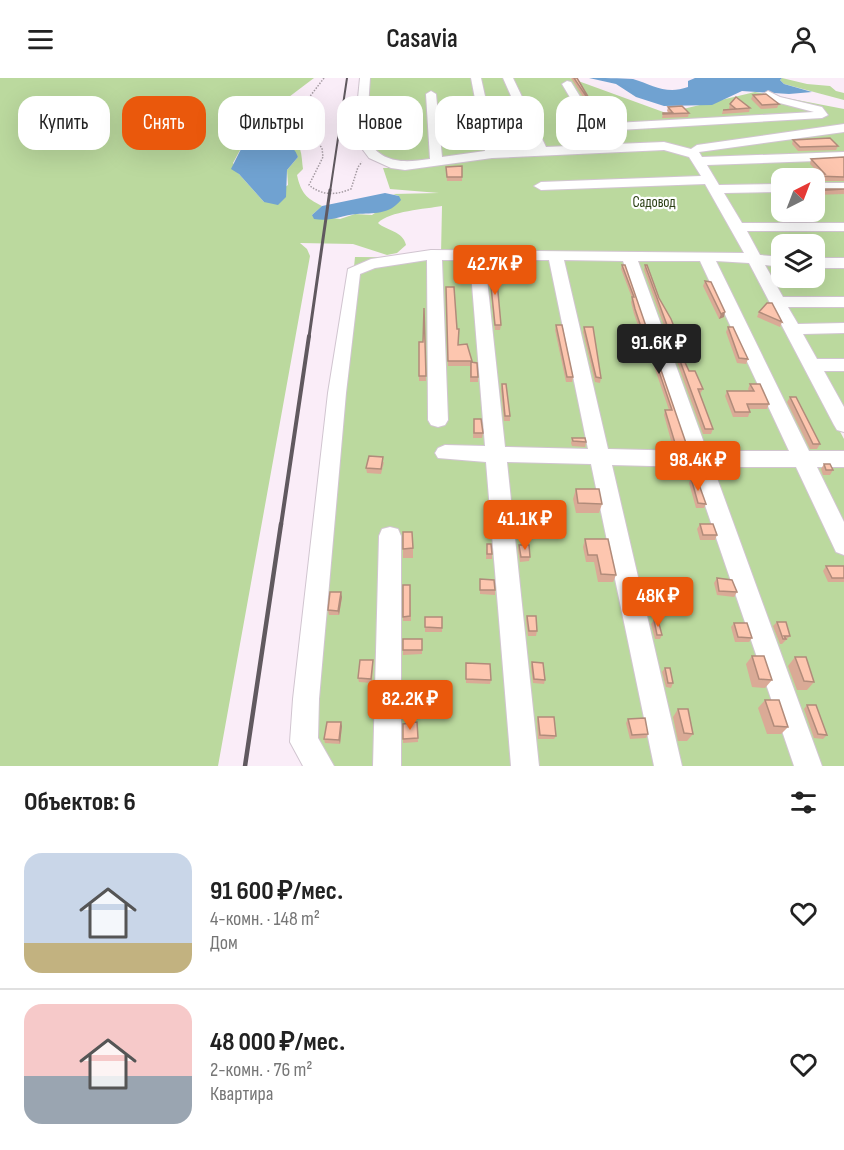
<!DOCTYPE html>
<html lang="ru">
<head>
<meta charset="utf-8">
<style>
  :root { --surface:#fff; --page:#f6f6f6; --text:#222; --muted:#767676; --line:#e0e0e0; --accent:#ea580c }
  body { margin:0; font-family:"Sofia Sans Condensed",sans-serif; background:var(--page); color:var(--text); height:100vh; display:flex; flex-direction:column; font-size:22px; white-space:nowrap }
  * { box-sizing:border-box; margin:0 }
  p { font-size:20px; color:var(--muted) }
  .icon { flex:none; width:33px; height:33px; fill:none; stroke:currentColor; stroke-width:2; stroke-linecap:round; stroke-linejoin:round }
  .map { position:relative; height:688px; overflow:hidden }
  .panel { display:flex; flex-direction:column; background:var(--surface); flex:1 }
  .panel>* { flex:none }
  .guide { position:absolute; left:18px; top:18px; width:808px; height:54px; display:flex; gap:12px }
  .needle { width:39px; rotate:42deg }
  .controls { position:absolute; left:771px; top:90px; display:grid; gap:12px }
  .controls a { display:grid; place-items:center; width:54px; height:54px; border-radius:12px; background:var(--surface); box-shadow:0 6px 24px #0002; font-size:30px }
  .price { position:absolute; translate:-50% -51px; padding:0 14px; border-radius:6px; background:var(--accent); color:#fff; font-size:20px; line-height:39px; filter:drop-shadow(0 2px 3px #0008) }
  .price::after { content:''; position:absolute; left:50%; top:36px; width:18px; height:14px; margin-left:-9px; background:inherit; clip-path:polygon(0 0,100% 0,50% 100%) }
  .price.active { background:#222; color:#fff }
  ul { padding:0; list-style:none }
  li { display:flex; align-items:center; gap:18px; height:150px; padding:0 24px }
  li+li { border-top:2px solid var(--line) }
  li span { display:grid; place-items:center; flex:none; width:168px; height:120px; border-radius:18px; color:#555 }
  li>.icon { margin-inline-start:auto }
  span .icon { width:72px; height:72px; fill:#fffc; stroke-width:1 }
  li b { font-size:26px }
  h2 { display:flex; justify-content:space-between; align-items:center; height:72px; padding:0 24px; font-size:26px }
  .pill { padding:0 21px; border-radius:18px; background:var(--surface); box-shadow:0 6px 24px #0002; font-size:21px; line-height:54px }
  .pill.active { background:var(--accent); color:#fff }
  header { display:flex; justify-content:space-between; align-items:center; height:78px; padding:0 24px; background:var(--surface); font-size:27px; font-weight:600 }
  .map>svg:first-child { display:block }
  .green { fill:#bbd99e; fill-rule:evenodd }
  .water { fill:#70a2d1 }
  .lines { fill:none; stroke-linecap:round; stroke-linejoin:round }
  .minor-casing { stroke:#d1c5d0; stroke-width:2 }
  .path { stroke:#a59ba3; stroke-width:1.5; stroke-dasharray:1.5 1.5; stroke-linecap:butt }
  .minor { fill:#fff; fill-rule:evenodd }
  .rail-far3 { stroke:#60595f; stroke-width:2 }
  .rail-far2 { stroke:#60595f; stroke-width:3 }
  .rail-far1 { stroke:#60595f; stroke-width:4 }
  .rail { stroke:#60595f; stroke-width:4.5 }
  .wall { fill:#daaa96 }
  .shaded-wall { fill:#b18b7a }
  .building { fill:#fdc6af; stroke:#b18b7a; stroke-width:1.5 }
  .labels { text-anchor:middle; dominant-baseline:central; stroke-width:4.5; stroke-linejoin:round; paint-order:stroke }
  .far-park-label { font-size:15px; fill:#2a3e13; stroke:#fff }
</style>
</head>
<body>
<header><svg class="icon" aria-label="menu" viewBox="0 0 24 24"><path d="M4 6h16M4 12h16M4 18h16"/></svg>Casavia<svg class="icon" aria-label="person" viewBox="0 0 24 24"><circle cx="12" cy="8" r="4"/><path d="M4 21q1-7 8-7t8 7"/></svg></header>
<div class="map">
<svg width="844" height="688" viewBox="0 0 844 688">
  <rect width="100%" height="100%" fill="#faedf8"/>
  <path class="green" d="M0 0H314L281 25 277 46C281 53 299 68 300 71 302 77 302 85 303 91L297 97C301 115 306 120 322 128L312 137 340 141 355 136 372 137 399 118 393 116 439 115 390 111 383 90H408L468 79 656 70 688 75 746 179 441 177 442 128C426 131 389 133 378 145 387 153 403 153 406 167L397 175 387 177 353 166 300 165 307 171 310 178 218 688H0ZM270 37 266 42V52L287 64 298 79 287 92 288 107 264 124 239 96 233 85 246 61 245 55 229 47Z
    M370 0H570L666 35 755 14 844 31V76L705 81 693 71 657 65 489 74 440 79 405 87 380 82 364 59Z
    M782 0 807 6 830 8 836 13 844 15V22L784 6 780 2Z
    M844 79V251L792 250 701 82ZM782 100H814V134H782ZM782 166H814V200H782Z
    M355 179 748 182 844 361V688H304Z
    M795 253 844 254V338Z"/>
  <path class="water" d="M589 0C602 0 620 0 633 1 653 7 666 17 688 9V3L695 0H782L780 2 784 6 812 14 789 16 742 13 712 27 664 28 636 19 616 6Z
    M261 28 271 31 266 42 267 52C279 59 293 65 298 79L287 92 286 119 278 127 264 124 239 96 231 91 246 61 245 55 224 42 226 36Z
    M385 115 399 118 401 122C389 137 373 135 357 136 341 137 332 144 314 141L312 137 322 128Z"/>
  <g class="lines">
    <g class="minor-casing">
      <path id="minor" d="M360 0H370L366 60C382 86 403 85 430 81L426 16 431 13 436 16 442 79 485 73 471 0H481L497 72 534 70 503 0H513L546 69 664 64 691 71 697 67 844 46V54L699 74 702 79 844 74V82L707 87 719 107 782 106V114L724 115 742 145H844V153H747L760 177 782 179V189L765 187 783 219H844V229H788L798 246 844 245V255L803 256 817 281H844V293H824L844 329V354L837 352 834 347 749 185 716 183 809 373H844V389H817L844 444V477L836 474 796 389H713L822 688H794L692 389 612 387 682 688H654L591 386 507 384 539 688H511L486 384 438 380 435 375 438 370 445 367 485 368 470 182H442L448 342 445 347 438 349 431 347 428 342 427 182 375 190 360 196 346 315 319 621 318 660 334 688H303L290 664 293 621 328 315 348 191 371 181 431 172 744 175 705 106 541 112 534 108 541 104 701 98 689 79 664 72 492 80 405 92 391 90 369 80 354 60ZM485 182H549L588 371 505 369ZM564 182 623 183 687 373 608 371ZM638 183H700L789 373H707Z
        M567 3 571 4 597 46 814 34 772 23 763 16 768 13 780 19 822 29 828 37 822 40 602 53 606 60 600 64 594 60 562 6Z
        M814 105H844V113H814Z
        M814 180H844V190H814Z
        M390 449 398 451 401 458V688H373L379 458 382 451Z"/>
    </g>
    <path class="path" d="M324 0 308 21 302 34V45L322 70 323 79 309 107C322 118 336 117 351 111L358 89 362 84"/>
    <use href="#minor" class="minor"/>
    <path class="rail-far3" d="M330 114 347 0"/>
    <path class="rail-far2" d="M309 259 330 112"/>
    <path class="rail-far1" d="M281 447 309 258"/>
    <path class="rail" d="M245 688 281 446"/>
  </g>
  <path class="wall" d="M571 0H577L600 39 599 44Z
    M753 17 779 26 777 30 761 31 751 21Z
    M568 20 593 57 592 61H590L568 25Z
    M730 26 750 30 749 34 722 36 723 32H731L729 30Z
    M668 29 689 35 688 39 662 40 663 35H669L667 33Z
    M607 51 617 57 616 61H608L606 55Z
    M793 62 838 68 836 72 798 73 792 66Z
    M844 79V103H815L814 100H782V104L773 102 775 98 820 96 810 86 811 81Z
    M462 88V103H447L446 89Z
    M814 109 816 111H844V116L814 117Z
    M488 179 501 247 500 252H495L488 184Z
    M622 187H625L686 365 684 370H673L664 337 665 332H669L642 253H640L634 236 631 224 632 220 621 191Z
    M645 187 659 220 677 256 675 261H674L689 293 703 311 700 316 713 351 711 356H703L644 192Z
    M705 203 724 239 719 241 703 208Z
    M446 209 458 267 472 283 478 299V304H470V288H448Z
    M424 230 426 303H419V264H423Z
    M759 234 782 244 780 249 757 239Z
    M556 247 573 299 572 304H566L555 252Z
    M584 249 601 300 600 305 595 304 583 254Z
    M728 249 748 281 746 286 737 285 726 254Z
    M502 306 510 338V343H504L501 311Z
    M750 306 769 326 767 331H749L750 334 748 339H733L725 318 727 313H749L748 311Z
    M790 319 820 366 817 371H810L787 324Z
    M474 341 483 355 482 360H473Z
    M572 360 586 364 585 369 572 368 571 365Z
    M384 384 381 396 367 395 366 390Z
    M824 386 833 392 830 397H823L821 391Z
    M691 400 706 426 704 430H696L689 405Z
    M576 411 602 426 599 435H576L573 421Z
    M700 446 717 457 715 462H700L697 451Z
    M403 454 413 470V480H403Z
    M585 461 616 497 613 504H598L594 484H586L583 469Z
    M487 466 492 476V481H486Z
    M519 467 530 479 529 483 520 484 518 472Z
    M826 488H844V504H828L823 493Z
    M717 500 737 514 734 519 717 517 714 505Z
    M480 501 495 512V517L480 516Z
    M403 507H410L411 543H403Z
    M342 519 339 537H329L328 532Z
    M527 538 537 553 536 558H528L526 542Z
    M425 539 442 550V554H425Z
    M654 542 662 557 660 561H655L651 546Z
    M777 544 790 558 782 566H780L773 548Z
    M734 545 752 560 749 564H735L731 549Z
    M422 561V576L403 577V572Z
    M752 578 772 602 765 610 752 609 746 586Z
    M795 579 814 604 807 612H797L788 588Z
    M532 584 545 602 544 606 533 605 531 589Z
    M373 587 372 605 359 604 358 600Z
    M466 590 491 602 490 606 466 605Z
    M665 590 673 605 671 610 666 609 662 594Z
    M765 622 788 649 781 656H767L758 630Z
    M807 627 827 657 823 661 814 660 804 631Z
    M678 631 693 656 687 663H678L673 639Z
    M538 639 556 658 554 661H538L537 643Z
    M628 641 648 656 646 660 630 661 626 645Z
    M417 644 418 664 403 665V646Z
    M342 648 340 666 325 665 324 661Z"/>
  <path class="shaded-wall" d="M725 234 724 239 719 241 721 236Z
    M341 514 342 519 339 537 338 533Z
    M341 644 342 648 340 666 339 662Z"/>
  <path class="building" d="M574 0H577L600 39Z
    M766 16 779 26 762 27 753 17Z
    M736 19 750 30 723 32 736 31 730 26Z
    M568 20H571L593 57H591Z
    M682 28 689 35 663 36V35H673L668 29Z
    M614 50 617 57H609L607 51Z
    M830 60 838 68 800 69 793 62Z
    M844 79V99L816 98 814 105V100H785L775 98 825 96 811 81Z
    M462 88V99H447L446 89Z
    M814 109 816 111H844L814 113Z
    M488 179H491L493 203H497L501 247H495Z
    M622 187H625L686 365H675L665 332H672L644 249H641L635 231 632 219H634Z
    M645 187H647L659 220 671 241 677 256H672L689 293H695L703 311H698L713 351H705Z
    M705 203 711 204 725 234 721 236Z
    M446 209H454L457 251H459L458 267 467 266 472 283H448Z
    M767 225H772L782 244 759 234Z
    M424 230 426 298H419V264H423Z
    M556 247H562L573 299H567Z
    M584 249H593L601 300 596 299Z
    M728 249H733L748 281 739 280Z
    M471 284 477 285 478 299H471Z
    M502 306H506L510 338H505Z
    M750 306H760L769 326H747L750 334H735L727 313H754Z
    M790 319H796L820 366H813Z
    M474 341H481L483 355H474Z
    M572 360H585L586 364 573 363Z
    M369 378 383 379 381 391 366 390Z
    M824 386H830L833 392H826Z
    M691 400 697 401 706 426 698 425Z
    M576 411H599L602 426 578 425Z
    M700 446H713L717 457H703Z
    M403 454H412L413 470 403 471Z
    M585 461H608L616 497 601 496 597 477H588Z
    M487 466H491L492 476H487Z
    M519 467H529L530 479H521Z
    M826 488H844V500H832Z
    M717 500 732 502 737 514 719 513Z
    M480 501 494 502 495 512H480Z
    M403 507H410V538L403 539Z
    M330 514H341L338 533 328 532Z
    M527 538H536L537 553H529Z
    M425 539H442V550L425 549Z
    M654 542H658L662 557H657Z
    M777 544H786L790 558H784L786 561H783Z
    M734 545H747L752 560 738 559Z
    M403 561H422V572H403Z
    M752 578H764L772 602 759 601Z
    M795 579H806L814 604 804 603Z
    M360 582H373L371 601 358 600Z
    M532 584 543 585 545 602 534 601Z
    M466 585 490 586 491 602 466 601Z
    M665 590H670L673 605H668Z
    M765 622H779L788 649 774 648Z
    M807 627H816L827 657 818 656Z
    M678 631H688L693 656 684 655Z
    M538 639H554L556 658 540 657Z
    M645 640 648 656 632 657 628 641Z
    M327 644H341L339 662 324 661Z
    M417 644 418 660 403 661V646Z"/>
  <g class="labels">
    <g class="far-park-label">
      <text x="654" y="124">Садовод</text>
    </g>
  </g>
</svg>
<div class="controls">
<a><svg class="needle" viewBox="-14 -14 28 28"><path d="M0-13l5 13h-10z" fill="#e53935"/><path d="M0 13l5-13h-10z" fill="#767676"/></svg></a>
<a><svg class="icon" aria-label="layers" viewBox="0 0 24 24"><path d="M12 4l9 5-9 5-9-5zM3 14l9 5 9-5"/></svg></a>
</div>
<b class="price" style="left:495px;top:218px">42.7K ₽</b>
<b class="price active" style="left:659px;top:297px">91.6K ₽</b>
<b class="price" style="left:698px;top:414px">98.4K ₽</b>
<b class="price" style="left:525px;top:473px">41.1K ₽</b>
<b class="price" style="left:658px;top:550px">48K ₽</b>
<b class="price" style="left:410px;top:653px">82.2K ₽</b>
<div class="guide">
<a class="pill">Купить</a>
<a class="pill active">Снять</a>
<a class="pill">Фильтры</a>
<a class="pill">Новое</a>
<a class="pill">Квартира</a>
<a class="pill">Дом</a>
</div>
</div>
<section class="panel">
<h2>Объектов: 6<svg class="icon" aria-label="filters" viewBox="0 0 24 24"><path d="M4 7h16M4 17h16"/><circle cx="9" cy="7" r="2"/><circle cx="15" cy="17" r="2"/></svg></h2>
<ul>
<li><span style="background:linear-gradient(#c9d6e8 75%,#c2b280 0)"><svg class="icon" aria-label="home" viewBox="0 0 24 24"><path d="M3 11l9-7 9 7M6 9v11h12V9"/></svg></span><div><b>91 600 ₽/мес.</b><p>4-комн. · 148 m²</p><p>Дом</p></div><svg class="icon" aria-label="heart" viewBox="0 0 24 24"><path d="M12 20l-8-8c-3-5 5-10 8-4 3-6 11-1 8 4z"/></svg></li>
<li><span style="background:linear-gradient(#f6c9c9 60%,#9aa5b1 0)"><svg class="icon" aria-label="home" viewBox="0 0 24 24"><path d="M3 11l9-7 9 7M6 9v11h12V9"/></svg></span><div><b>48 000 ₽/мес.</b><p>2-комн. · 76 m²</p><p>Квартира</p></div><svg class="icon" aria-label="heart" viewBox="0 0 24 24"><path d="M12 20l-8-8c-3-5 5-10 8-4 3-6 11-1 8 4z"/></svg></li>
</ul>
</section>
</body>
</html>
